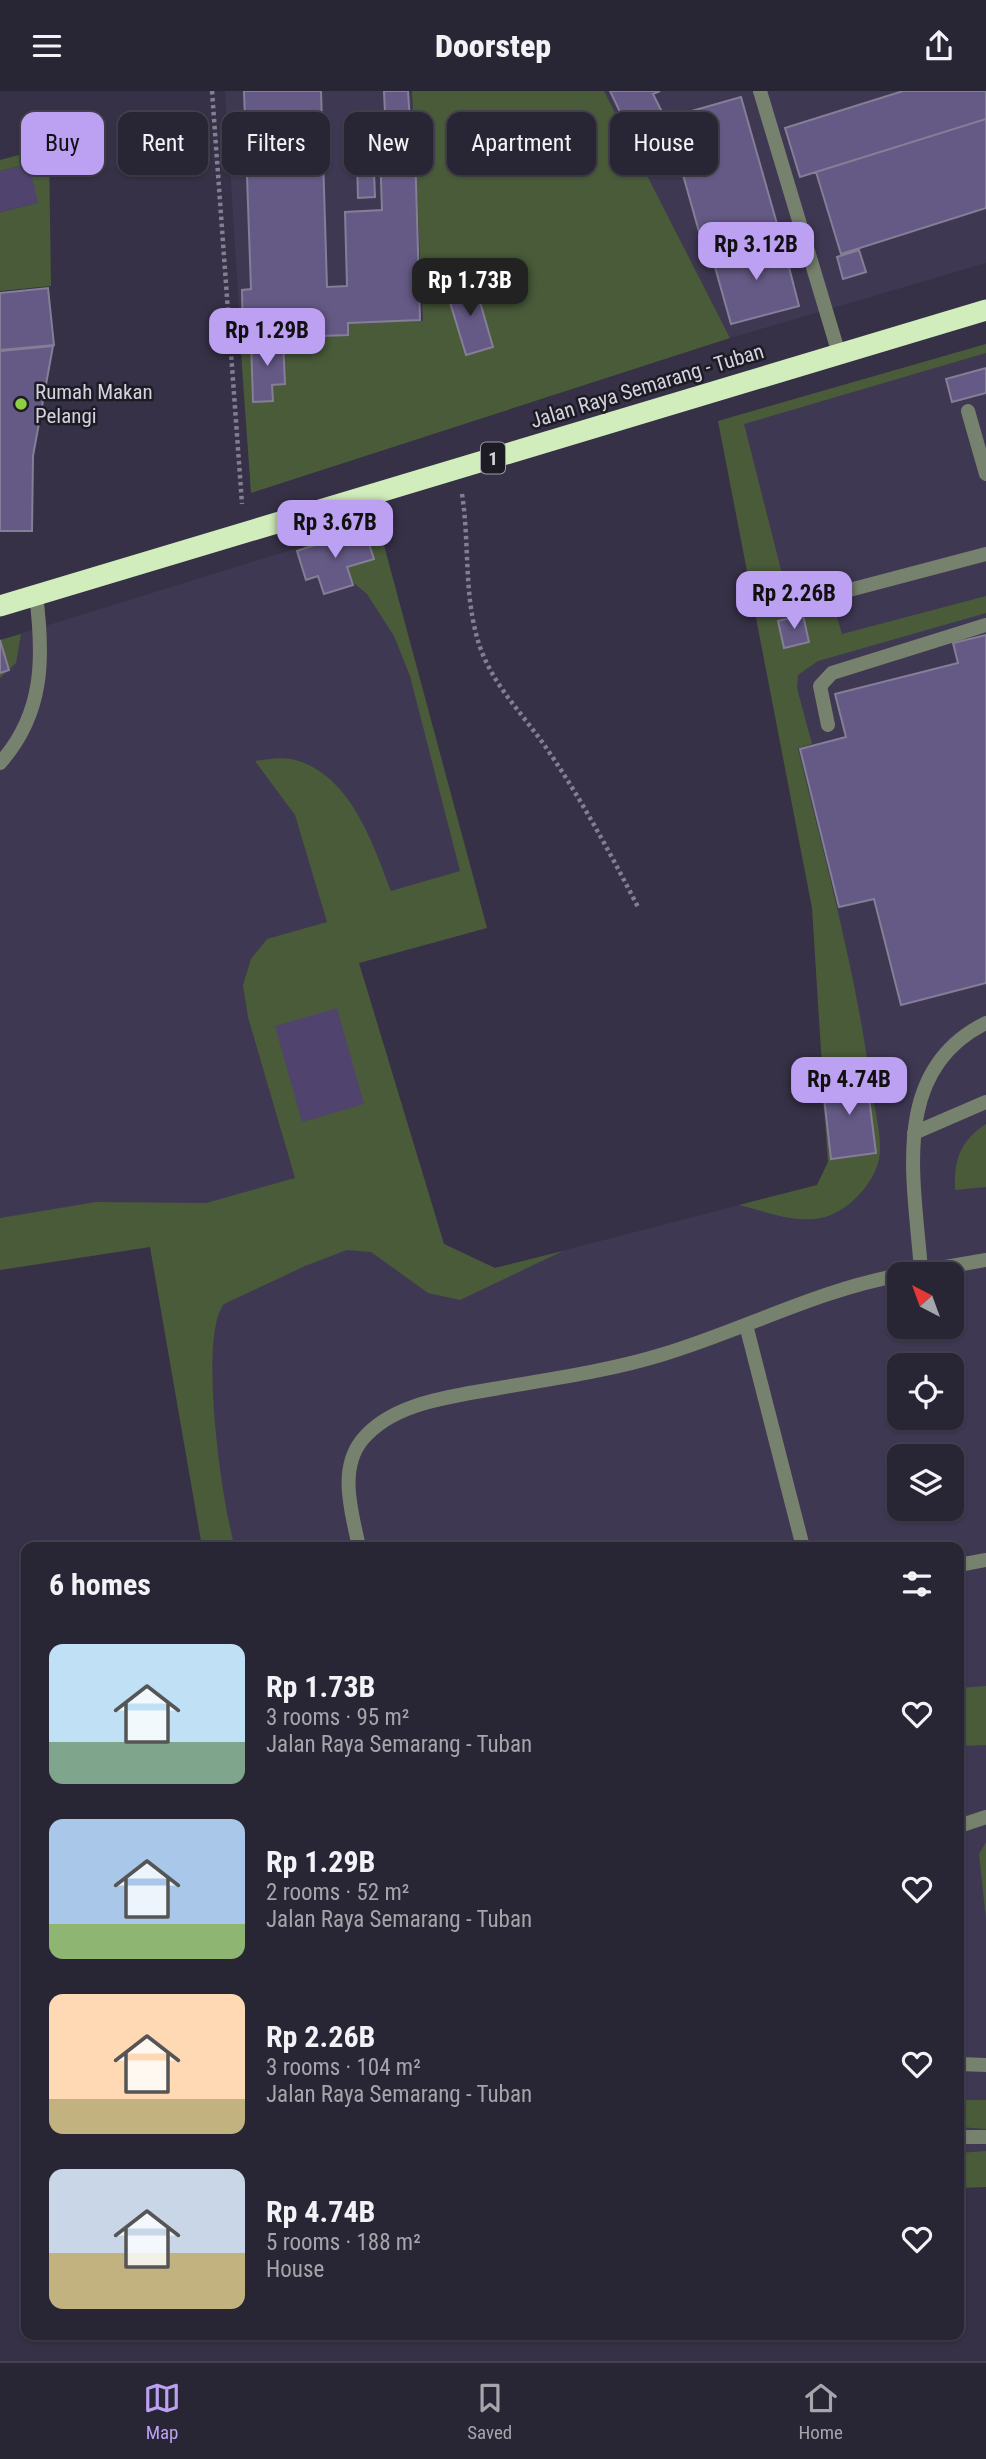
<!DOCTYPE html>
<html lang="en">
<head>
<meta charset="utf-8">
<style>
  :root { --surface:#282534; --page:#343140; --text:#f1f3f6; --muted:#a5a5ac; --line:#44424f; --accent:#bca0f2 }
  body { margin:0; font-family:"Roboto Condensed",sans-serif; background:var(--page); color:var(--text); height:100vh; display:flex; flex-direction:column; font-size:26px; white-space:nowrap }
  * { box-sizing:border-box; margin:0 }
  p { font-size:23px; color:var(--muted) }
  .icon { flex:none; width:38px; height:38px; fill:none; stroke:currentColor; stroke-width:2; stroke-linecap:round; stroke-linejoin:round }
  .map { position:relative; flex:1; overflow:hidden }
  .details { position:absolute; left:21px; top:1451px; width:943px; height:798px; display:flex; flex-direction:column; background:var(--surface); border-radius:14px; box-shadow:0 2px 5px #0004,0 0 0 2px var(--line) }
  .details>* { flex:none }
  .hud { position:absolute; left:21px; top:21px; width:945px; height:63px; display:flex; gap:14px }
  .needle { width:46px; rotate:319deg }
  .fabs { position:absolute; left:887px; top:1171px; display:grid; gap:14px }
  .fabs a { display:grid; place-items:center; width:77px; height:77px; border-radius:14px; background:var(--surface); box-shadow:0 2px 5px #0004,0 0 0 2px var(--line); font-size:35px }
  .price { position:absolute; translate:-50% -60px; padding:0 16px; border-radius:14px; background:var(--accent); color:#111; font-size:23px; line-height:46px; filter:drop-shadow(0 2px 4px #0008) }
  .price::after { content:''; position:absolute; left:50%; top:42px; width:21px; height:16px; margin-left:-10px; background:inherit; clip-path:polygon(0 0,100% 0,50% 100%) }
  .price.active { background:#222; color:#fff }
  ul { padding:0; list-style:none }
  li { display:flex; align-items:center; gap:21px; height:175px; padding:0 28px }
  li span { display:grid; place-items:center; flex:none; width:196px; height:140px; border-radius:14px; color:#555 }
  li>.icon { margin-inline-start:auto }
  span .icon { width:84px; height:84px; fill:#fffc; stroke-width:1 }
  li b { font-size:30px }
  h2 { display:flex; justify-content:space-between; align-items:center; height:84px; padding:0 28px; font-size:30px }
  .tag { padding:0 24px; border-radius:14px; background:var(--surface); box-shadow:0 2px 5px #0004,0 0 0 2px var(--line); font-size:24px; line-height:63px }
  .tag.active { background:var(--accent); color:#111 }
  header { display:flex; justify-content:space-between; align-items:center; height:91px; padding:0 28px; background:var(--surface); font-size:32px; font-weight:800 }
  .tab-bar { display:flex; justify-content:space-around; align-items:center; height:98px; border-top:2px solid var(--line); background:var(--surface); font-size:19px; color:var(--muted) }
  .tab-bar a { display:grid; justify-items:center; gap:4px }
  .tab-bar .active { color:var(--accent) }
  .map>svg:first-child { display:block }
  .built { fill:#3f3853; fill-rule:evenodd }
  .green { fill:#495b39 }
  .water { fill:#50446e }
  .building { fill:#655a85; stroke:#847e96; stroke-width:2 }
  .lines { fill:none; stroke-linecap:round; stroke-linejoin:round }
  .path { stroke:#837f91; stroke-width:4.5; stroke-dasharray:3.5 3.5; stroke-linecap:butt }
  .lane { stroke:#77826e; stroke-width:14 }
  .highway { stroke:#d2edbc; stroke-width:21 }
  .poi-dot { fill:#8ece43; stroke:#1d1b24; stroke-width:2.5 }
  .labels { text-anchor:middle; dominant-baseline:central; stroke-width:5; stroke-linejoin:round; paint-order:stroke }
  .shield { fill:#1d1b24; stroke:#9e9ba7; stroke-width:2 }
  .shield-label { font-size:19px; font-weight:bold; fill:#d5d2df }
  .street-label { font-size:21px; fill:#d5d2df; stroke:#1d1b24 }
  .poi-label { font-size:21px; fill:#d5d2df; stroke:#1d1b24; text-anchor:start }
</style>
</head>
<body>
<header><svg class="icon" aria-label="menu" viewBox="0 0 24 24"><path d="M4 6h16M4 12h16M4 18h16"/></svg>Doorstep<svg class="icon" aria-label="share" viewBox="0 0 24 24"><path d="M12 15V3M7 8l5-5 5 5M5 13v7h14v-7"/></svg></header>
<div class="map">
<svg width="986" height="2270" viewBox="0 0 986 2270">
  <rect width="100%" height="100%" fill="#363146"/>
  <path class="built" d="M225 0H412L416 55 423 230 251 402Z
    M604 0H986V172L730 247Z
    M986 253V2084L959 2088V1456H202L150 1156 0 1179V549L378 432 487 837 359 872 444 1153 495 1177 817 1094 828 1071 821 991 848 863 718 330ZM900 1183H952V1236H900ZM900 1274H952V1326H900ZM900 1365H952V1418H900Z"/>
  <path class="green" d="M412 0H604L730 247 251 402 240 248 335 231 423 230Z
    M49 56 51 195 0 200V121L37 112 29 73 0 80V69Z
    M986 253V262L744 333 792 522 833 512 842 543 986 505V522L818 570 798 584 797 597 812 653 798 657C825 769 856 880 871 995 874 1017 883 1046 879 1068 875 1089 856 1111 837 1121 806 1138 770 1121 739 1114L817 1094 828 1071 812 817 718 330Z
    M378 432 487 837 359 872 444 1153 495 1177 563 1160 460 1209 428 1202 371 1161 347 1159 305 1175 224 1213C198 1245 222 1414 235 1456H202L150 1156 0 1179V1127L96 1111 206 1112 295 1087 248 926 243 894 251 868 267 848 327 831 295 724 255 670C270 668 284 665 299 670 352 688 373 753 391 800L460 780 410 585 394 545 367 503 331 473 303 455Z
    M21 543 16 572 0 587V549Z
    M986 1033V1096L955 1099C954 1068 960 1050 986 1033Z
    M986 1595V1654L959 1655V1597Z
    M986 1751V1828L979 1763Z
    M959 2009H986V2038L959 2036Z
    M986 2060V2096L959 2097V2062Z"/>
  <path class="water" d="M29 73 38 112 0 121V80Z
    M337 917 364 1013 302 1031 275 935Z"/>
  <path class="building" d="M244 0H321L327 196 347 195 345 121 382 119 380 60 415 59 420 229 348 232V244L243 248 242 199 251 198Z
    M384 0H408L411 45 386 46Z
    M610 0H660L653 3 665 27 631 44Z
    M903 0H986V28L800 86 785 37Z
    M741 6 781 147 707 169 667 27Z
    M986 28V117L841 163 816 81Z
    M356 31H372L375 106 358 107Z
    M782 149 799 215 731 233 713 169Z
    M859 159 866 181 843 188 837 166Z
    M474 190 493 256 466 264 446 198Z
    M48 197 54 254 0 259V202Z
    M283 248 285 293 272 294 273 310 253 311 251 249Z
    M53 255 33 365 32 440H0V260Z
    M986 277V302L952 311 946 288Z
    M364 438 374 468 347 476 353 494 324 503 318 485 306 489 297 460Z
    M803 524 809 551 784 557 778 530Z
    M986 544V892L901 914 874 808 839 816 800 658 846 646 835 603 958 572 953 552Z
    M0 549 9 579 0 582Z
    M866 983 876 1062 831 1068 822 989Z"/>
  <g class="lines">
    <path class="path" d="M212 0 242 413
      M462 403C470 454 463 506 480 556 494 596 524 624 547 658 582 709 610 762 638 816"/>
    <path class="lane" d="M760 0 839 263
      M968 320 986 383
      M800 512 986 463
      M828 634 820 595 832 582 986 534
      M0 672C44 623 44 567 36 504
      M914 1042 986 1011
      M921 1180C915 1092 888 980 986 932
      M905 1183 986 1169
      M746 1234 803 1456
      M359 1456C352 1422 338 1379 362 1349 392 1312 449 1306 493 1298 550 1288 609 1280 664 1263 743 1239 818 1199 900 1184
      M959 1474 986 1469
      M959 1735 986 1726
      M959 1973 986 1974
      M959 2046H986"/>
    <path class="highway" d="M0 515 986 219"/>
  </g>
  <circle class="poi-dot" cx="21" cy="313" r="7"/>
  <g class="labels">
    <rect class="shield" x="481" y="351.5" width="24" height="31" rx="5"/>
    <g class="shield-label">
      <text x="493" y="367">1</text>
    </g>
    <g class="street-label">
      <text transform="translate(647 295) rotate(-17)">Jalan Raya Semarang - Tuban</text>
    </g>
    <g class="poi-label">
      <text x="35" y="301">Rumah Makan<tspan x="35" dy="24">Pelangi</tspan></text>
    </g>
  </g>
</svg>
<div class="fabs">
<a><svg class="needle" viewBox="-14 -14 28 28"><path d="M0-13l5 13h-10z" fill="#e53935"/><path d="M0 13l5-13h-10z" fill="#a5a5ac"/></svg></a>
<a><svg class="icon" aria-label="locate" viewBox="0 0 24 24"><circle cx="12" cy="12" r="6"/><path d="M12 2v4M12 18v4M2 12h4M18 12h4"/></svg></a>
<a><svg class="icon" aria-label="layers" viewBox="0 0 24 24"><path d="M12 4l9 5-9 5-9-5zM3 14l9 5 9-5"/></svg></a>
</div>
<b class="price" style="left:756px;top:191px">Rp 3.12B</b>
<b class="price active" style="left:470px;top:227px">Rp 1.73B</b>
<b class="price" style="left:267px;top:277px">Rp 1.29B</b>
<b class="price" style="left:335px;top:469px">Rp 3.67B</b>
<b class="price" style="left:794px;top:540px">Rp 2.26B</b>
<b class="price" style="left:849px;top:1026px">Rp 4.74B</b>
<div class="hud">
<a class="tag active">Buy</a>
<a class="tag">Rent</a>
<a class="tag">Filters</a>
<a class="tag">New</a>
<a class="tag">Apartment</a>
<a class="tag">House</a>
</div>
<section class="details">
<h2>6 homes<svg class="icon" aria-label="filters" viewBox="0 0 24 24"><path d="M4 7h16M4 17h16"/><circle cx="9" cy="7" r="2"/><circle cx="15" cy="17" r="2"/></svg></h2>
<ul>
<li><span style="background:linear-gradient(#bfe0f5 70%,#7fa58c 0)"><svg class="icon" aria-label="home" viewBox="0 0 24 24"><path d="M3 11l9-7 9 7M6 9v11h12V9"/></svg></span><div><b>Rp 1.73B</b><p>3 rooms · 95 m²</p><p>Jalan Raya Semarang - Tuban</p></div><svg class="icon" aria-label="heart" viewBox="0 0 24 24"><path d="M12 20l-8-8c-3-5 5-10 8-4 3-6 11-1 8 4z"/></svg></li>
<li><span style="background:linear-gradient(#a9c7e8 75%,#8fb573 0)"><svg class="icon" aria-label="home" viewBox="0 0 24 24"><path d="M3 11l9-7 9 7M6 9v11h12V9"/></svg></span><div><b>Rp 1.29B</b><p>2 rooms · 52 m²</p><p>Jalan Raya Semarang - Tuban</p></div><svg class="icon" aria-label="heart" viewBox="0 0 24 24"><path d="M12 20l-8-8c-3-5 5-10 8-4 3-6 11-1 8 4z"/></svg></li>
<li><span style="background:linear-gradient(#ffd9b3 75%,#c2b280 0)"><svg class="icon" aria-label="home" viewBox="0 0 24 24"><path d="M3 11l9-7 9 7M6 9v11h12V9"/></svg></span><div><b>Rp 2.26B</b><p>3 rooms · 104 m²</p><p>Jalan Raya Semarang - Tuban</p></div><svg class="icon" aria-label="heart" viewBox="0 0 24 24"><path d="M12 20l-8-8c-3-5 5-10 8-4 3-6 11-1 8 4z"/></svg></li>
<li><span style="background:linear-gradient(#c9d6e8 60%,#c2b280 0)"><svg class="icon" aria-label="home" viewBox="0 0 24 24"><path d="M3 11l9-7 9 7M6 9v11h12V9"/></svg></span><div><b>Rp 4.74B</b><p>5 rooms · 188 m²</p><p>House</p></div><svg class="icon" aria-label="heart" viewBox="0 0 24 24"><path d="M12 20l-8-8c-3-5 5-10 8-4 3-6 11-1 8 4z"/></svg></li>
</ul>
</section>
</div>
<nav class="tab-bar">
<a class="active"><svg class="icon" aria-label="map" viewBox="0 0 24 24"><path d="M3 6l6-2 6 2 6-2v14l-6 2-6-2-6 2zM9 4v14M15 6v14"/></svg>Map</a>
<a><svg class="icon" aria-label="saved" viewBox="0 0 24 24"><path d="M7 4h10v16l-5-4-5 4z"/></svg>Saved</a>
<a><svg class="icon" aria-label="home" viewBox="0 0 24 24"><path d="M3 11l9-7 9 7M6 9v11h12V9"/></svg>Home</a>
</nav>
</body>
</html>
